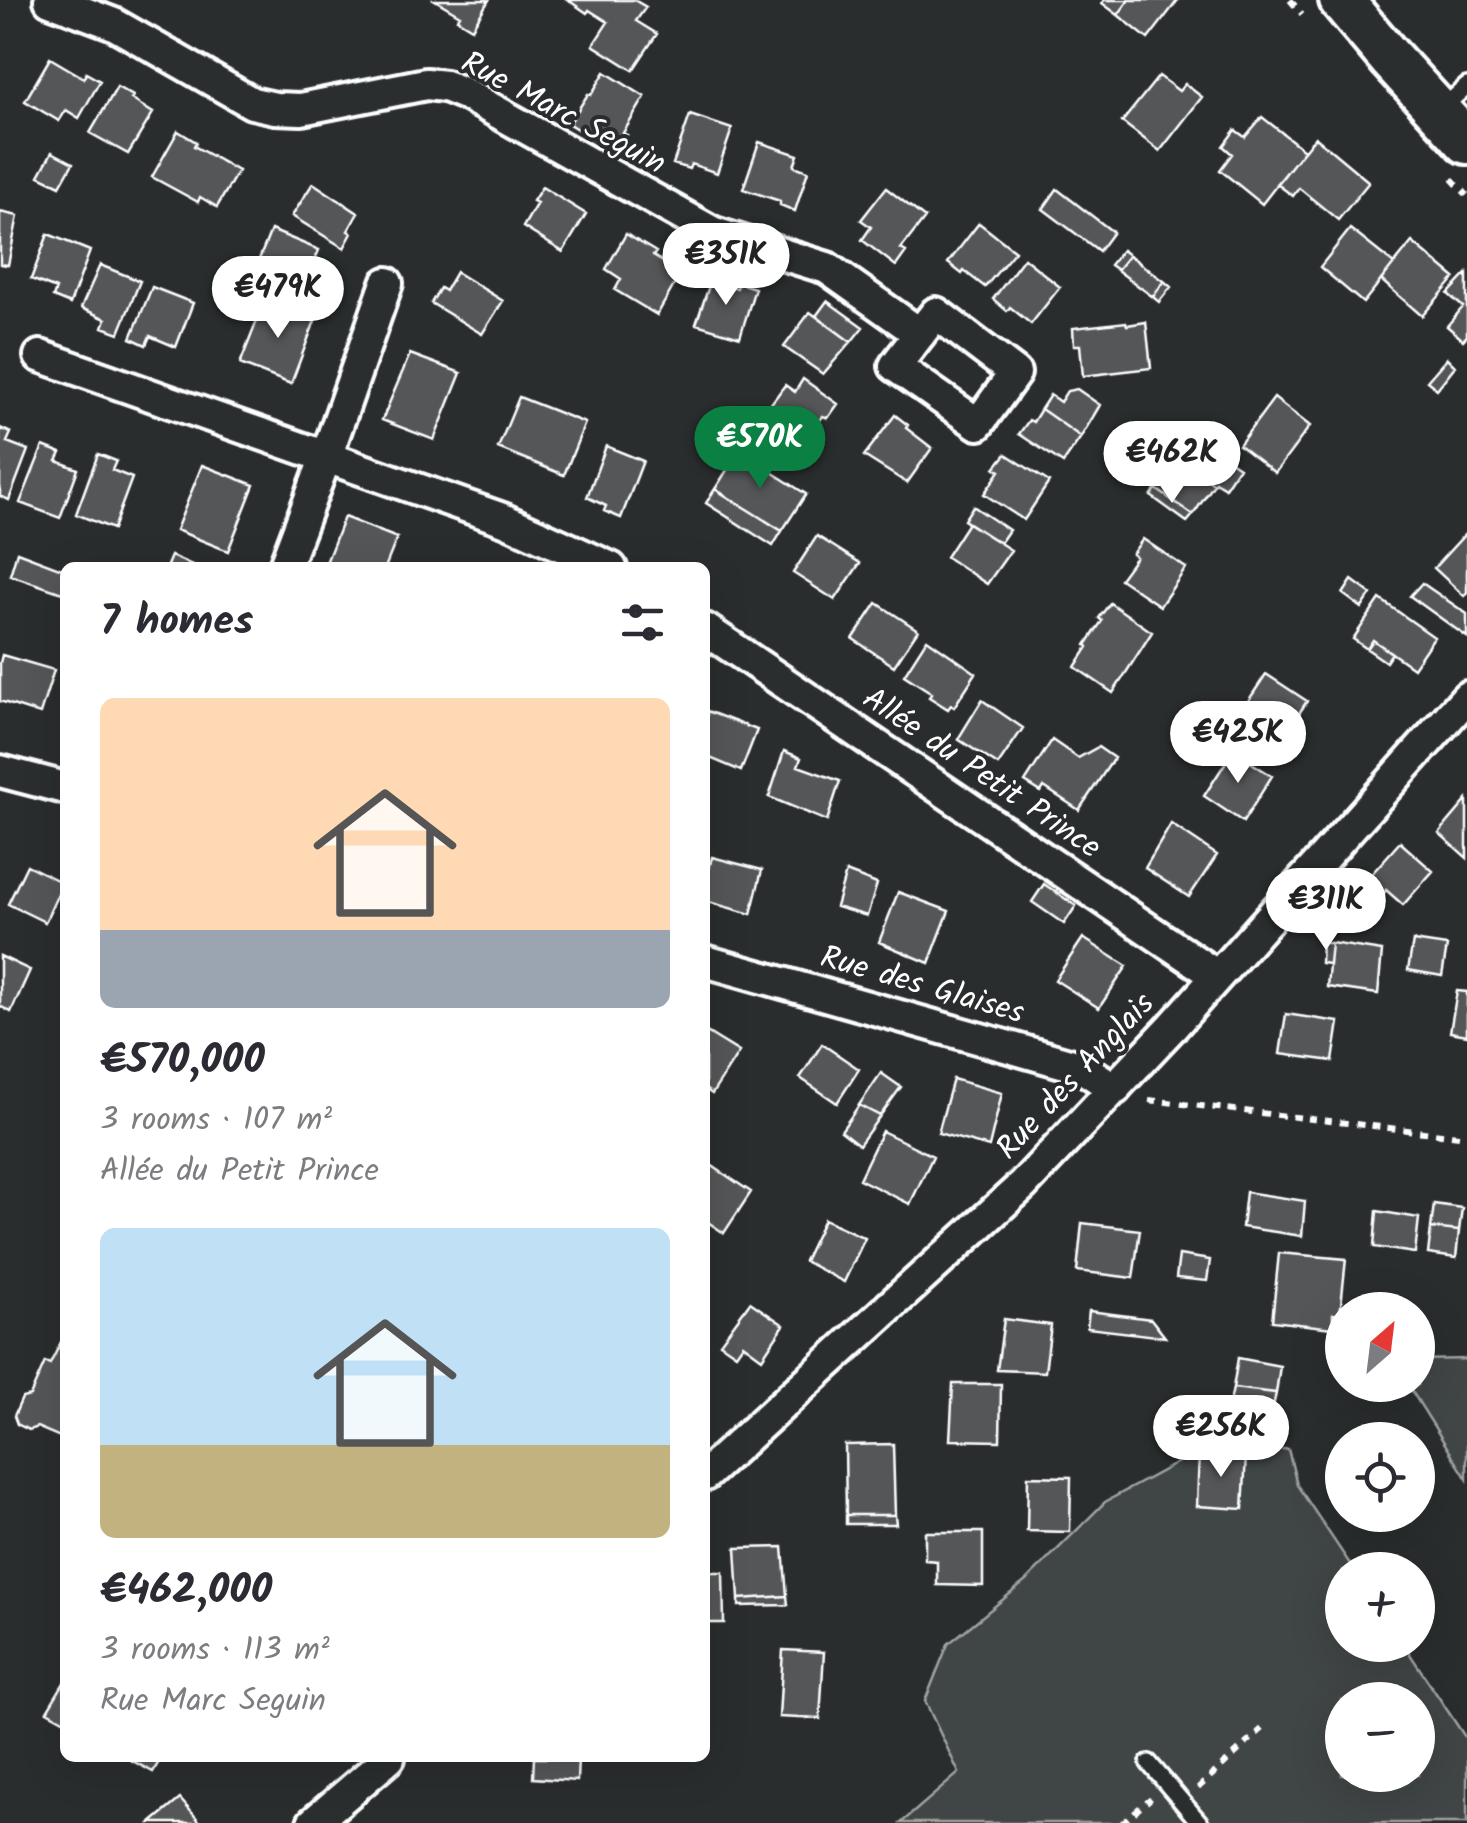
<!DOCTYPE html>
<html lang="en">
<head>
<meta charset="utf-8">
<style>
  :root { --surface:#fff; --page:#f7f7f7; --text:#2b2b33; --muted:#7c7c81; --accent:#0b8043 }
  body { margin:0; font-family:Kalam,sans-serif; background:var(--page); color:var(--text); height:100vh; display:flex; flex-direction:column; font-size:38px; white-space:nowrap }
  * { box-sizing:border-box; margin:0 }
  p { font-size:32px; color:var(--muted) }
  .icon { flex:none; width:55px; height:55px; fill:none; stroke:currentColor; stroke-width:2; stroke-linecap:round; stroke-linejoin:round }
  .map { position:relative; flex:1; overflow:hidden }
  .sheet { position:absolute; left:60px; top:562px; width:650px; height:1200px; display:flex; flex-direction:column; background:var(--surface); border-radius:15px; box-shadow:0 10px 40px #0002 }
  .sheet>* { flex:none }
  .needle { width:65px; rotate:28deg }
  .controls { position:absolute; left:1325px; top:1292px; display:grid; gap:20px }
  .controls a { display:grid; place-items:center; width:110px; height:110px; border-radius:50%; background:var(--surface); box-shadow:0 10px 40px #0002; font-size:50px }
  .price { position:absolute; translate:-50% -85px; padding:0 22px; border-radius:35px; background:#fff; color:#222; font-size:32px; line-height:65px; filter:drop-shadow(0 2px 5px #0008) }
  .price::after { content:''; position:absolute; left:50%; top:60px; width:30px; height:22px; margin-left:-15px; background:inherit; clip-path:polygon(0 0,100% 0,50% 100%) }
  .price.on { background:var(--accent); color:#fff }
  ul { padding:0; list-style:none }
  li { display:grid; align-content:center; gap:20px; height:530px; padding:0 40px }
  li span { display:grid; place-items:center; height:310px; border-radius:15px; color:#555 }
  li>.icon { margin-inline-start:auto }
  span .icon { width:180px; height:180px; fill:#fffc; stroke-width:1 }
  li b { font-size:42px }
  h2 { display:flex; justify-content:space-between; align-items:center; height:120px; padding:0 40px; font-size:42px }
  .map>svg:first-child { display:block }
  .green { fill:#414445; stroke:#a0a2a2; stroke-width:2.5; fill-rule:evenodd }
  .building { fill:#555758; stroke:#fff; stroke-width:2.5 }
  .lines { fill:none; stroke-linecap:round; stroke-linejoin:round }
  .service-casing { stroke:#fff; stroke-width:22 }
  .minor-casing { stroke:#fff; stroke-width:38 }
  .secondary-casing { stroke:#fff; stroke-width:50 }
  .path { stroke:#fff; stroke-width:6; stroke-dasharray:8 8; stroke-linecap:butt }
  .service { stroke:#2a2d2e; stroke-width:15 }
  .minor { stroke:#2a2d2e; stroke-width:30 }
  .secondary { stroke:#2a2d2e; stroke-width:42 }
  .labels { text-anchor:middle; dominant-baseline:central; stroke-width:8; stroke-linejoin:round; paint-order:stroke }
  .street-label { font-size:32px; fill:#fff; stroke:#2a2d2e }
</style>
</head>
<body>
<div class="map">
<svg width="1467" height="1823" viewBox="0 0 1467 1823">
  <rect width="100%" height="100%" fill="#2a2d2e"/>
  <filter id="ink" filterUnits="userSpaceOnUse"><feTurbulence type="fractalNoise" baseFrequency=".01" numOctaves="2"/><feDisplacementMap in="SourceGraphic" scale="20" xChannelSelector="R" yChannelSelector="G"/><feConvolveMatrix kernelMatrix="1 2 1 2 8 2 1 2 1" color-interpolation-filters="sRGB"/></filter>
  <g filter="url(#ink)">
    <path class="green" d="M1467 1359V1479L1408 1385H1418V1360Z
      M1288 1449 1297 1485 1354 1570H1342V1645H1404L1467 1740V1823H901L959 1773 925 1701 948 1644 1027 1580 1105 1502 1199 1451ZM1342 1700H1418V1775H1342Z"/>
    <path class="building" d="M435 0H489L472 28 457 19 460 15Z
      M568 0H634L646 7 636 21 657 34 633 70 593 45 608 22 589 10 587 13Z
      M1104 0H1129L1118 15 1102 3Z
      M1129 0H1178L1148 39 1118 15Z
      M50 58 84 78 86 73 100 81 79 118 66 110 59 121 25 101Z
      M605 72 645 97 623 133 627 135 617 153 569 124 588 94 591 95Z
      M1159 76 1179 91 1185 84 1202 97 1160 151 1122 122Z
      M117 87 133 96 131 99 153 113 128 154 90 133Z
      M690 115 732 129 717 173 691 164 689 169 673 164Z
      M1262 117 1304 150 1262 204 1220 170 1232 154 1223 146 1235 130 1245 137Z
      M178 131 196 142 194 146 238 171 217 207 200 197 198 202 152 177Z
      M1315 137 1369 182 1338 220 1299 188 1293 196 1277 184Z
      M759 142 798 155 794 166 808 171 795 211 780 205V201L743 189Z
      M52 152 73 163 60 186 39 176Z
      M313 183 358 213 348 231 352 233 344 248 292 216Z
      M542 187 586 214 563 252 523 227 537 203 533 201Z
      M886 188 925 218 901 249 906 252 896 266 862 240 871 227 861 220Z
      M1057 189 1113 232 1099 251 1043 209Z
      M0 212 18 216 8 265 0 264Z
      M979 223 1015 251 985 287 964 271 962 274 948 263Z
      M1350 229 1394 264 1363 303 1320 267Z
      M271 230 319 250 311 270 317 272 311 288 256 267Z
      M48 234 90 251 70 304 53 297 56 289 31 279Z
      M626 234 656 252 653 256 681 273 657 315 615 290 621 279 606 269Z
      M1412 242 1455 278 1422 316 1381 280Z
      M1122 250 1129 255 1117 270 1110 265Z
      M1129 255 1164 281 1153 297 1117 270Z
      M1024 258 1060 287 1031 324 1010 307 1007 311 993 299Z
      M100 265 140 281 119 333 103 327 106 319 81 308Z
      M456 272 503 301 482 334 431 303 440 288 445 291Z
      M1467 274V336L1463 340 1447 326 1463 307 1448 294Z
      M711 280 737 288 739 283 755 288 740 337 696 324Z
      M1164 281 1171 287 1159 302 1153 297Z
      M152 287 193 303 176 347 150 336 146 345 131 338Z
      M266 298 316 318 291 384 240 364Z
      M827 301 863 327 851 342 816 316Z
      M810 312 851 342 823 374 784 347Z
      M1126 322 1127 325 1146 322 1151 368 1083 376 1080 345H1074L1073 328Z
      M410 354 461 373 434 440 382 420Z
      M1447 358 1455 366 1437 389 1427 381Z
      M803 379 838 404 828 418 823 416 801 446 761 417 785 385 795 392Z
      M1077 389 1100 405 1081 437 1041 409 1050 395 1060 402 1067 391Z
      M519 397 585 423 564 475 498 448Z
      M1274 398 1310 426 1275 473 1239 445Z
      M1041 409 1081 437 1063 463 1019 434 1029 420 1033 422Z
      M895 415 908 425 906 428 932 448 907 483 864 456Z
      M0 428 11 433 7 442 28 450 9 500 0 496Z
      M1202 442 1239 467 1225 488 1215 482 1214 484 1177 458 1178 456 1189 462Z
      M43 446 61 453 57 461 78 469 60 518 20 503Z
      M606 446 643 461 621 518 604 511 606 506 587 497Z
      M739 451 806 494 782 531 715 489Z
      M98 454 116 461 112 470 132 478 113 529 76 514Z
      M1006 454 1049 482 1024 520 984 494 1000 471 995 468Z
      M1177 458 1214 484 1193 515 1156 489Z
      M202 465 254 485 228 551 176 530Z
      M715 489 782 531 773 546 706 503Z
      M1156 489 1193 515 1187 522 1151 496Z
      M973 506 1009 530 1000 543 964 520Z
      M344 517 397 538 385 568H324Z
      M968 523 1011 550 987 584 946 557Z
      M1467 532V592L1464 596 1434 568Z
      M817 536 860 563 835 600 793 573Z
      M1143 539 1186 568 1160 606 1120 579 1136 557 1132 554Z
      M17 552 65 570V594L10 575Z
      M171 556 199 568H166Z
      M1352 580 1371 594 1362 608 1343 594Z
      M1422 583 1467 614V637L1410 596Z
      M1380 599 1434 637 1413 668 1373 640 1367 649 1353 639Z
      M877 603 918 630 894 666 853 639Z
      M1110 603 1152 632 1113 693 1075 667 1088 647 1086 645 1102 621 1099 618Z
      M927 639 976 673 954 707 951 705 948 709 929 697 932 693 904 675Z
      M1373 640 1392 653 1386 662 1367 649Z
      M2 655 54 670 40 714 0 701V663Z
      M1266 674 1307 701 1276 749 1235 721Z
      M982 700 1023 728 998 765 958 739Z
      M707 711 757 730 741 771 705 756Z
      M1052 740 1078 758 1098 747 1114 758 1079 810 1044 787 1041 792 1025 782Z
      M784 751 801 758 798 766 840 781 827 821 769 797Z
      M1233 751 1272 776 1243 822 1204 796Z
      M1467 800V858L1439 833Z
      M1171 824 1217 855 1189 897 1145 868Z
      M1400 842 1433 871 1403 905 1386 890 1384 893 1367 879Z
      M712 857 762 870 751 914 705 901V886Z
      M27 865 63 883 45 922 8 904Z
      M846 872 877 884 867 916 836 907Z
      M1044 884 1076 906 1064 924 1032 902Z
      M898 892 949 911 929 963 879 942Z
      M1083 938 1127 966 1099 1008 1055 980Z
      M1413 941 1447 946 1442 976 1408 970Z
      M1322 943H1331L1329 964 1321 963Z
      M1331 943 1382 951 1378 994 1327 987Z
      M0 956 30 970 11 1012 0 1006Z
      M1457 991 1467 992V1035L1450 1032Z
      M1286 1014 1339 1022 1333 1061 1280 1054Z
      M705 1031 739 1052 712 1094 705 1089Z
      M822 1044 859 1069 837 1103 800 1078Z
      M881 1073 901 1087 880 1116 859 1105Z
      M953 1079 1002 1093 989 1147 938 1133Z
      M859 1105 880 1116 859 1145 841 1131Z
      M882 1131 933 1156 910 1204 859 1179Z
      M705 1161 751 1192 724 1233 705 1220Z
      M1246 1192 1305 1201 1302 1236 1242 1227Z
      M1434 1204 1462 1208 1459 1231 1431 1228Z
      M1377 1211 1419 1218 1415 1253 1374 1247Z
      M824 1219 865 1238 844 1282 804 1261Z
      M1082 1223 1140 1230 1133 1278 1077 1271Z
      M1431 1228 1459 1231 1456 1258 1428 1254Z
      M1279 1253 1346 1259 1340 1315 1333 1314V1328L1272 1321Z
      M1179 1255 1210 1260 1207 1281 1176 1278Z
      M750 1302 784 1325 762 1358 743 1344 736 1354 720 1343Z
      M1089 1311 1151 1319 1165 1337 1087 1328Z
      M1004 1319 1051 1325 1045 1372 997 1370Z
      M64 1336 65 1427 60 1437 37 1427 29 1430 17 1424 14 1416 22 1398 30 1396 45 1362 50 1364Z
      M1238 1358 1280 1366 1276 1393 1233 1388Z
      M953 1384H1001L1000 1441 950 1440Z
      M1233 1388 1276 1393 1269 1425 1227 1417Z
      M893 1444 895 1515H846L845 1445Z
      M1199 1452 1246 1455 1243 1509 1197 1506Z
      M1028 1476 1071 1477 1070 1532 1027 1531Z
      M846 1515H895L896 1524H846Z
      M925 1532H983V1586L937 1585V1561L925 1560Z
      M783 1547 787 1596 739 1599 736 1548Z
      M705 1572H723L724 1623H705Z
      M787 1596 788 1605 739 1606V1599Z
      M783 1650 824 1652 820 1719 779 1717Z
      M65 1681V1721L47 1711Z
      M127 1758H161L153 1772Z
      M534 1758H578L577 1781 533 1778Z
      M180 1799 201 1823H151Z"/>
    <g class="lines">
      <g class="service-casing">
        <path id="service" d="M1441 109 1467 86
          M1149 1763 1200 1823"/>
      </g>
      <g class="minor-casing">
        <path id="minor" d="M50 0 114 24 252 103 275 108 301 109 426 84 445 86 465 94 714 233 827 268 920 334
          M936 313 1015 373 978 424 895 366Z
          M40 356 505 520 611 568
          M284 568 326 457 387 283
          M705 629 1217 976
          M0 771 65 788
          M705 961 1083 1068 1115 1089
          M705 1475 1023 1185 1173 1026 1467 697
          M313 1823 389 1758"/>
      </g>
      <g class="secondary-casing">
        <path id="secondary" d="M1341 0 1390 58 1467 142"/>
      </g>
      <path class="path" d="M1290 0 1302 14
        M1452 179 1467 195
        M1149 1100 1467 1137
        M1198 1788 1262 1729
        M1122 1823 1151 1798"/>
      <use href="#service" class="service"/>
      <use href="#minor" class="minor"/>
      <use href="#secondary" class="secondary"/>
    </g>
  </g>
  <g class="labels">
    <g class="street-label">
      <text transform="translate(563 114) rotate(28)">Rue Marc Seguin</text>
      <text transform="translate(981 774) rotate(34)">Allée du Petit Prince</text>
      <text transform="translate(922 986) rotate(16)">Rue des Glaises</text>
      <text transform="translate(1076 1077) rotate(-47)">Rue des Anglais</text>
    </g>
  </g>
</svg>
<div class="controls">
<a><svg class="needle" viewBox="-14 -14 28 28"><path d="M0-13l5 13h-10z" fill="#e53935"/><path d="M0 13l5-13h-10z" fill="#7c7c81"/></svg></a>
<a><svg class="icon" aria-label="locate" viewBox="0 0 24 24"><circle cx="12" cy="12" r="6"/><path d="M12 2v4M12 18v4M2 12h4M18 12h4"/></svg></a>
<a>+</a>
<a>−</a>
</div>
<b class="price" style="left:726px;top:308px">€351K</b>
<b class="price" style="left:278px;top:341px">€479K</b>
<b class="price on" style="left:760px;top:491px">€570K</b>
<b class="price" style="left:1172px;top:506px">€462K</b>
<b class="price" style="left:1238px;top:786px">€425K</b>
<b class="price" style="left:1326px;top:953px">€311K</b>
<b class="price" style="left:1221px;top:1480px">€256K</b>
<section class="sheet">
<h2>7 homes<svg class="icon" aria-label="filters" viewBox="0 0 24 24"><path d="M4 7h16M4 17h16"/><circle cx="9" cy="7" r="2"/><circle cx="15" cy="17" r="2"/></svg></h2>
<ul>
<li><span style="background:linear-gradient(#ffd9b3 75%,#9aa5b1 0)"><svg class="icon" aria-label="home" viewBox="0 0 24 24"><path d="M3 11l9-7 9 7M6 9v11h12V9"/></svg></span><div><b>€570,000</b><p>3 rooms · 107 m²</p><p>Allée du Petit Prince</p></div></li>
<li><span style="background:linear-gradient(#bfe0f5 70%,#c2b280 0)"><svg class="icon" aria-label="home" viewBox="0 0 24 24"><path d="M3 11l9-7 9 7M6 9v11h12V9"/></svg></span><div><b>€462,000</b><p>3 rooms · 113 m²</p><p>Rue Marc Seguin</p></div></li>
</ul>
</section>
</div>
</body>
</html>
